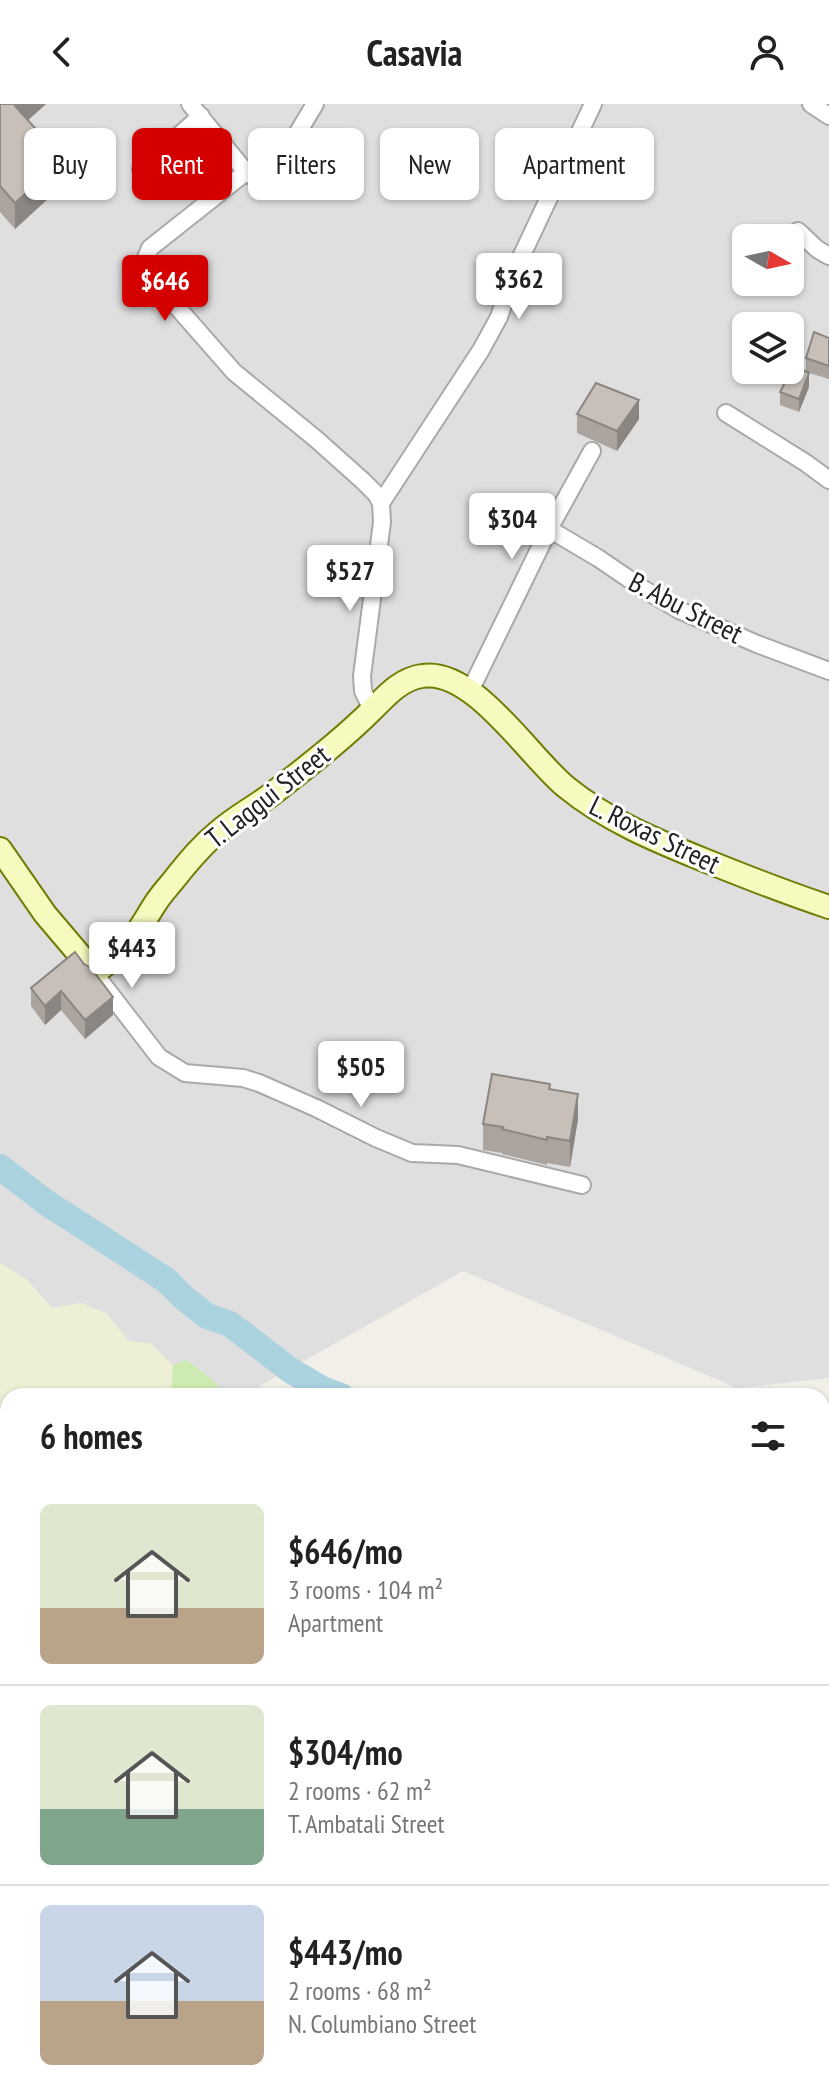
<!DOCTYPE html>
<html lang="en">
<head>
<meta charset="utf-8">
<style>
  :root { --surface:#fff; --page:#f2f2f2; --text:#222; --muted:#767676; --line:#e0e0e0; --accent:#d40000 }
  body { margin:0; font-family:"PT Sans Narrow",sans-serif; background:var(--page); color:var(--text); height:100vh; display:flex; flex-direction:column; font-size:30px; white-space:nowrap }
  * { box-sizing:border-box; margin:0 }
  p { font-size:26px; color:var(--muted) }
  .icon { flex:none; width:44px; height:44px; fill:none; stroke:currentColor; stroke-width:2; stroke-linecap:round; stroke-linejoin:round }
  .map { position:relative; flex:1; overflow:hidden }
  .details { position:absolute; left:0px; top:1284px; width:830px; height:712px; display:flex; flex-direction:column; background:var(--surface); border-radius:24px 24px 0 0; box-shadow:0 2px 6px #0004 }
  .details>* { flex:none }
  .guide { position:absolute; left:24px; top:24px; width:782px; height:72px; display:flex; gap:16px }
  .needle { width:52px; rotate:99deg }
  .tools { position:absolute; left:732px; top:120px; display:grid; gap:16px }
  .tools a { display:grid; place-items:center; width:72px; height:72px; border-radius:12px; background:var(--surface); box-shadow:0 2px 6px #0004; font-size:40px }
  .price { position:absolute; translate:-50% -68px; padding:0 18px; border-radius:8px; background:#fff; color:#222; font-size:26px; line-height:52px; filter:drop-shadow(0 2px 4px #0008) }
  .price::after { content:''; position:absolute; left:50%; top:48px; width:24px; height:18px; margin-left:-12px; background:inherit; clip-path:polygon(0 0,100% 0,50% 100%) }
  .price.on { background:var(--accent); color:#fff }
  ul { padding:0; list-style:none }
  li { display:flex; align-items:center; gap:24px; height:200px; padding:0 40px }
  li+li { border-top:2px solid var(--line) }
  li span { display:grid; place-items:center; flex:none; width:224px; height:160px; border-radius:12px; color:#555 }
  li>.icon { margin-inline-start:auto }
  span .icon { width:96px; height:96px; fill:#fffc; stroke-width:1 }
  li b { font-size:34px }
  h2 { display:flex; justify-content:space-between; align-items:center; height:96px; padding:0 40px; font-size:34px }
  .chip { padding:0 28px; border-radius:12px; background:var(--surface); box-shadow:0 2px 6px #0004; font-size:28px; line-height:72px }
  .chip.on { background:var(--accent); color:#fff }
  header { display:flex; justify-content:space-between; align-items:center; height:104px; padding:0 40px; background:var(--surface); font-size:36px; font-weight:800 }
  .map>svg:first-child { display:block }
  .residential { fill:#e0dfdf; fill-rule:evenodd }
  .farmland { fill:#eef0d5 }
  .grass { fill:#cdebb0 }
  .forest { fill:#add19e }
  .water { fill:#aad3df }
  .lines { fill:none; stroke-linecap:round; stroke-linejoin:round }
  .river { stroke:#aad3df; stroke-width:26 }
  .street-casing { stroke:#a9a9a9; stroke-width:20 }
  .secondary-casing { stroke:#707d05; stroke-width:26 }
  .street { stroke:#fff; stroke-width:16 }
  .secondary { stroke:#f7fabf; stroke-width:22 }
  .wall { fill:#aba49e }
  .shaded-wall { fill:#8b8681 }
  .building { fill:#c7bfb8; stroke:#8b8681; stroke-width:2 }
  .labels { text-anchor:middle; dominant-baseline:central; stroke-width:6; stroke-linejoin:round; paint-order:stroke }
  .street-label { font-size:28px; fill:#222; stroke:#fff }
</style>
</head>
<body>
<header><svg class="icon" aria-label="back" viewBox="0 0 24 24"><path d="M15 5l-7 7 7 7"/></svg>Casavia<svg class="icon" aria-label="person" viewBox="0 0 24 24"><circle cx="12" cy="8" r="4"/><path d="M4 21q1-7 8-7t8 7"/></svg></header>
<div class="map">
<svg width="829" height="1996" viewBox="0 0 829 1996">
  <rect width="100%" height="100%" fill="#f2efe9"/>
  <path class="residential" d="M0 0H829V1274L737 1284 463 1167 242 1292H8L0 1315ZM746 134H790V178H746ZM746 222H790V266H746Z"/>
  <path class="farmland" d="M0 1159 26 1175 52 1204 81 1199 106 1209 129 1237 150 1239 173 1261 172 1283 159 1292H8V1466L0 1471Z
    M0 1566 8 1572V1988H503L501 1996H0Z"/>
  <path class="grass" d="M187 1256 211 1275 227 1292H178L179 1290 172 1283 173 1261Z"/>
  <path class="forest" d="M8 1466V1572L0 1566V1471Z"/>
  <path class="water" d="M829 1378V1996H696L697 1988H822V1396Z"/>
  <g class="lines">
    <path class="river" d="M0 1063 47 1099 166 1176 183 1193 207 1212 230 1220 290 1266 322 1285 341 1292
      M822 1317 829 1318"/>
    <g class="street-casing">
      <path id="street" d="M190 0 246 68 150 144 145 156 149 171 234 268 316 335 363 377 376 390 381 399
        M811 0 829 12
        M141 65 201 12
        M246 68C256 74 263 80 273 70L315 0
        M798 127 817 145 829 152
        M726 309 806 359 829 376
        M549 425 598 454 645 486 679 506 757 540 829 567
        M470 587 549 425 592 347
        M372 606 363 587 362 572 382 418 381 399 481 246 499 213 514 168 593 0
        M101 878 159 953 185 969 243 974 259 979 316 1004 376 1034 412 1049 458 1051 582 1081"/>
    </g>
    <g class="secondary-casing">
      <path id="secondary" d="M0 745 45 810 95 869C108 859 120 849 130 837 141 825 148 810 157 797 163 788 170 781 176 773 189 757 201 742 217 729 236 712 257 702 276 687 309 661 343 635 373 605 387 591 401 575 422 572 473 563 530 654 566 683 606 716 657 737 704 756 746 773 787 789 829 803"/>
    </g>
    <use href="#street" class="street"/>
    <use href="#secondary" class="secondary"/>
  </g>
  <path class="wall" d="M0 0H46L28 16 63 81 15 125 0 108Z
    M829 234V275L806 268V254Z
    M809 283 799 308 780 301V288Z
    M577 310 639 315 617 347 577 329Z
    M75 848 113 911 85 935 61 906 45 921 31 902V884Z
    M550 985 578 1015 570 1063 547 1059V1061L502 1050V1049L483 1046V1020Z"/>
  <path class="shaded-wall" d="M18 0H46L15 28V2Z
    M63 55V81L15 125V99Z
    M809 269V283L799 308V295Z
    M639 296V315L617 347V327Z
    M61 887V906L45 921V902Z
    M113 893V911L85 935V916Z
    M578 990V1015L570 1063V1037Z"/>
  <path class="building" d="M0 0H18L15 2 63 55 15 99 0 82Z
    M814 228 829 234V262L806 254Z
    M794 261 809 269 799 295 780 288Z
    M596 279 639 296 617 327 577 310Z
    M75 848 84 860 91 864 113 893 85 916 61 887 45 902 31 884Z
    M492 970 550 980 549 985 578 990 570 1037 547 1033V1036L502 1025 503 1023 483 1020Z"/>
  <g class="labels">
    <g class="street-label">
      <text transform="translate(686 503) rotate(27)">B. Abu Street</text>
      <text transform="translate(267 692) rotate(-38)">T. Laggui Street</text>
      <text transform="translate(655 730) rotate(26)">L. Roxas Street</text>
    </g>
  </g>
</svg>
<div class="tools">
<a><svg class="needle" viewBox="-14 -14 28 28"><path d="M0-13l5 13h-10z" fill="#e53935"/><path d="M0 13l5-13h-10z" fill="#767676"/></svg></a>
<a><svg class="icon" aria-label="layers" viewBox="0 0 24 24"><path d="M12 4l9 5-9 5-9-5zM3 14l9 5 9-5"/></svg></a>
</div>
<b class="price" style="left:519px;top:217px">$362</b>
<b class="price on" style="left:165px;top:219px">$646</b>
<b class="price" style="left:512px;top:457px">$304</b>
<b class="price" style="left:350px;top:509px">$527</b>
<b class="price" style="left:132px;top:886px">$443</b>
<b class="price" style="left:361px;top:1005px">$505</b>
<div class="guide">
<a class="chip">Buy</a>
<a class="chip on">Rent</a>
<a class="chip">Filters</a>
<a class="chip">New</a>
<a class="chip">Apartment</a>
</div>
<section class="details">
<h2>6 homes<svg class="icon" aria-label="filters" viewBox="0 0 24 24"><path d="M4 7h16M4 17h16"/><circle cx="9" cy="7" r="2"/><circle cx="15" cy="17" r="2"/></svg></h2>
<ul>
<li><span style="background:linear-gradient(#dfe7d0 65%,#b9a48a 0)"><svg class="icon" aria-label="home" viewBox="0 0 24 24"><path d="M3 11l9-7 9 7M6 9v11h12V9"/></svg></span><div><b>$646/mo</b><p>3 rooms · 104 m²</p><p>Apartment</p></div></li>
<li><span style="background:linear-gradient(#dfe7d0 65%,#7fa58c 0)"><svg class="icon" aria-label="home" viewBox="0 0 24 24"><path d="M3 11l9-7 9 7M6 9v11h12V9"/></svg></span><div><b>$304/mo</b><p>2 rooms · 62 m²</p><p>T. Ambatali Street</p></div></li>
<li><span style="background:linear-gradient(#c9d6e8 60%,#b9a48a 0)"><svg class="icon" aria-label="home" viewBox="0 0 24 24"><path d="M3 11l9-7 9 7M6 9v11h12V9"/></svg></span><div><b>$443/mo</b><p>2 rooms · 68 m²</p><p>N. Columbiano Street</p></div></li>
</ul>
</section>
</div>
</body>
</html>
